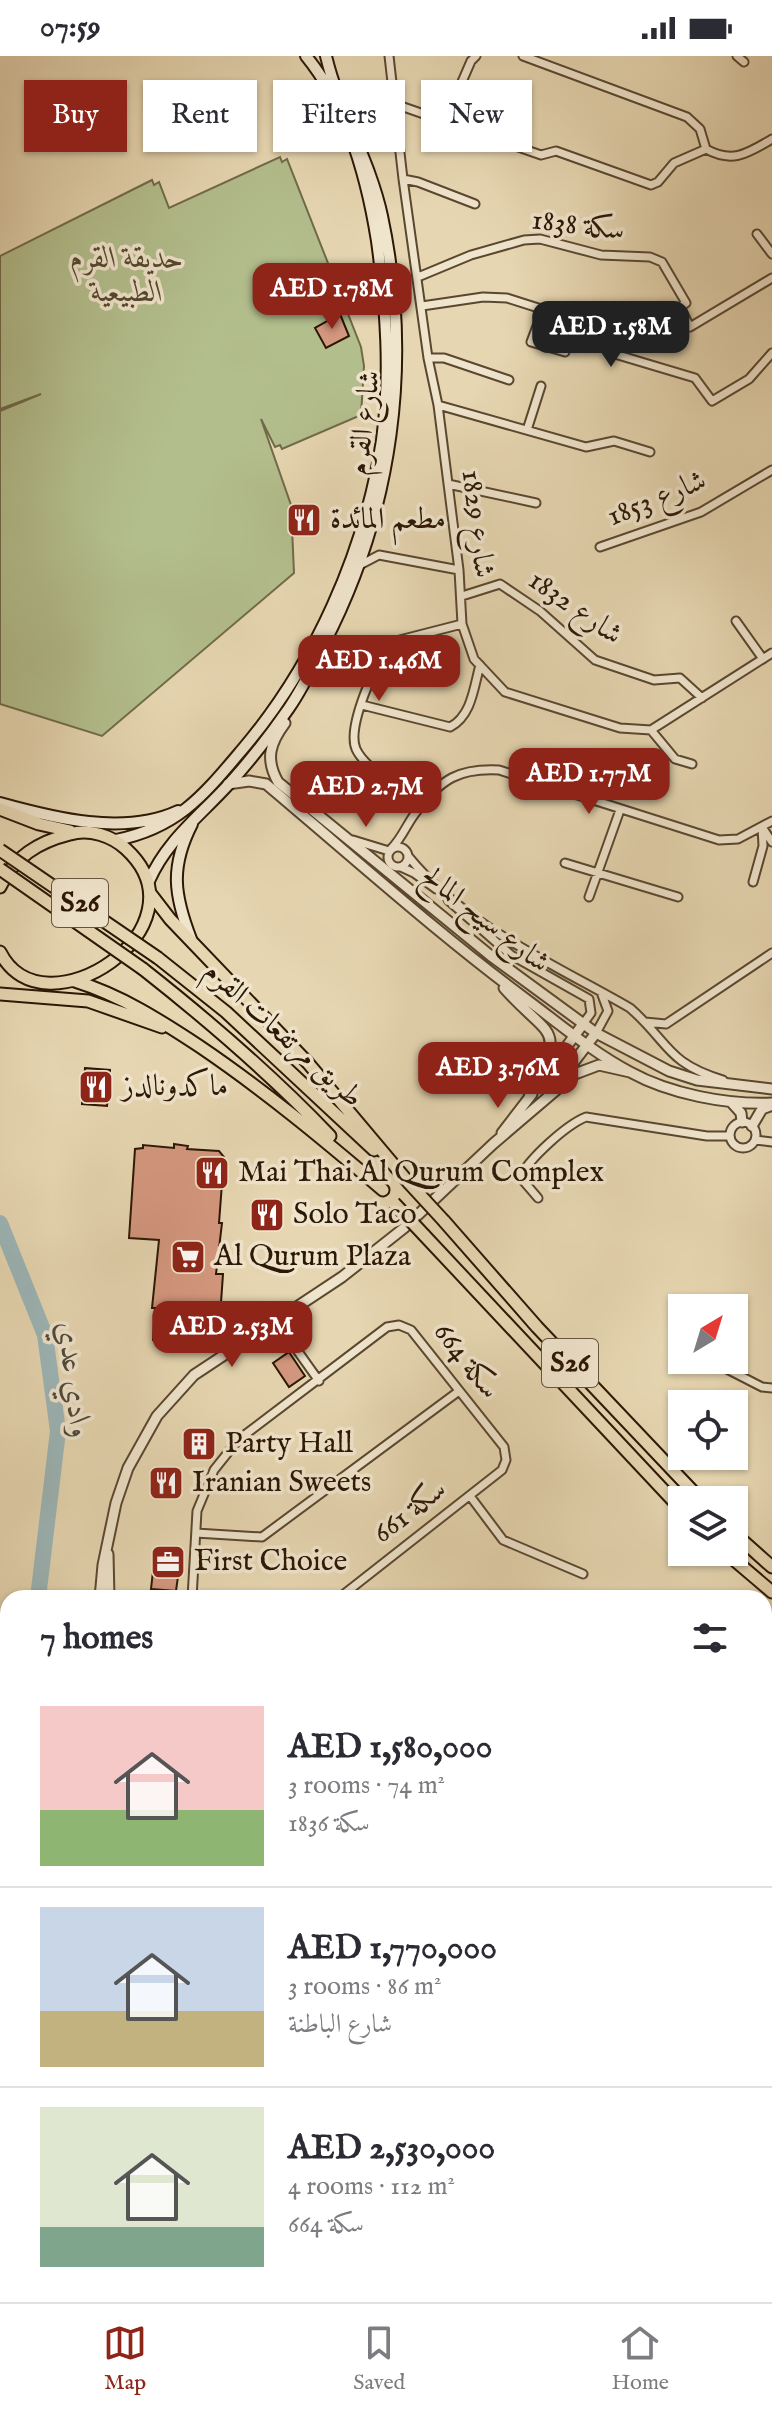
<!DOCTYPE html>
<html lang="en">
<head>
<meta charset="utf-8">
<style>
  :root { --surface:#fff; --page:#f2f2f3; --text:#2b2b33; --muted:#7c7c81; --line:#e1e1e2; --accent:#8f2418 }
  body { margin:0; font-family:"IM FELL English",Amiri,serif; background:var(--page); color:var(--text); height:100vh; display:flex; flex-direction:column; font-size:30px; white-space:nowrap }
  * { box-sizing:border-box; margin:0 }
  p { font-size:26px; color:var(--muted) }
  .icon { flex:none; width:44px; height:44px; fill:none; stroke:currentColor; stroke-width:2; stroke-linecap:round; stroke-linejoin:round }
  .map { position:relative; flex:1; overflow:hidden }
  .sheet { position:absolute; left:0px; top:1534px; width:772px; height:712px; display:flex; flex-direction:column; background:var(--surface); border-radius:24px 24px 0 0; box-shadow:0 2px 6px #0004 }
  .sheet>* { flex:none }
  .banner { position:absolute; left:24px; top:24px; width:724px; height:72px; display:flex; gap:16px }
  .needle { width:52px; rotate:38deg }
  .fabs { position:absolute; left:668px; top:1238px; display:grid; gap:16px }
  .fabs a { display:grid; place-items:center; width:80px; height:80px; border-radius:0px; background:var(--surface); box-shadow:0 2px 6px #0004; font-size:40px }
  .price { position:absolute; translate:-50% -68px; padding:0 18px; border-radius:16px; background:var(--accent); color:#fff; font-size:26px; line-height:52px; filter:drop-shadow(0 2px 4px #0008) }
  .price::after { content:''; position:absolute; left:50%; top:48px; width:24px; height:18px; margin-left:-12px; background:inherit; clip-path:polygon(0 0,100% 0,50% 100%) }
  .price.active { background:#222; color:#fff }
  ul { padding:0; list-style:none }
  li { display:flex; align-items:center; gap:24px; height:200px; padding:0 40px }
  li+li { border-top:2px solid var(--line) }
  li span { display:grid; place-items:center; flex:none; width:224px; height:160px; border-radius:0px; color:#555 }
  li>.icon { margin-inline-start:auto }
  span .icon { width:96px; height:96px; fill:#fffc; stroke-width:1 }
  li b { font-size:34px }
  h2 { display:flex; justify-content:space-between; align-items:center; height:96px; padding:0 40px; font-size:34px }
  .chip { padding:0 28px; border-radius:0px; background:var(--surface); box-shadow:0 2px 6px #0004; font-size:28px; line-height:72px }
  .chip.active { background:var(--accent); color:#fff }
  .status { display:flex; justify-content:space-between; align-items:center; height:56px; padding:0 40px; background:var(--surface); direction:ltr }
  .status svg { height:22px; fill:currentColor }
  .tabs { display:flex; justify-content:space-around; align-items:center; height:112px; border-top:2px solid var(--line); background:var(--surface); font-size:22px; color:var(--muted) }
  .tabs a { display:grid; justify-items:center; gap:4px }
  .tabs .active { color:var(--accent) }
  .map>svg:first-child { display:block }
  .green { fill:#b3be8d; stroke:#706a49; stroke-width:2 }
  .lines { fill:none; stroke-linecap:round; stroke-linejoin:round }
  .river { stroke:#9cb6b8; stroke-width:16 }
  .building { fill:#d4977f; stroke:#2c1705; stroke-width:2 }
  .minor-casing { stroke:#5a4730; stroke-width:11 }
  .tertiary-casing { stroke:#5a4730; stroke-width:13 }
  .secondary-casing { stroke:#2c1705; stroke-width:14 }
  .primary-casing { stroke:#2c1705; stroke-width:15 }
  .minor { stroke:#efe4cc; stroke-width:7 }
  .tertiary { stroke:#efe4cc; stroke-width:9 }
  .secondary { stroke:#efe4cc; stroke-width:10 }
  .primary { stroke:#e6d6b1; stroke-width:11 }
  .primary-bridge-casing { stroke:#2c1705; stroke-width:15; stroke-linecap:butt }
  .primary-bridge { stroke:#e6d6b1; stroke-width:11 }
  .labels { text-anchor:middle; dominant-baseline:central; stroke-width:7; stroke-linejoin:round; paint-order:stroke }
  .shield { fill:#efe4cc; stroke:#665441; stroke-width:2 }
  .shield-label { font-size:28px; font-weight:bold; fill:#2c1705 }
  .street-label { font-size:30px; fill:#2c1705; stroke:#efe4cc }
  .park-label { font-size:30px; font-style:italic; fill:#54492e; stroke:#efe4cc }
  .poi-label { font-size:30px; fill:#2c1705; stroke:#efe4cc; text-anchor:start }
  .water-label { font-size:32px; font-style:italic; fill:#4e473b; stroke:#efe4cc }
</style>
</head>
<body>
<div class="status"><b>07:59</b><svg viewBox="0 0 49 12"><path d="M0 12V9h3v3zM5 12V6h3v6zM10 12V3h3v9zM15 12V0h3v12zM26 1h20v11H26zM47 4h2v5h-2z"/></svg></div>
<div class="map">
<svg width="772" height="2246" viewBox="0 0 772 2246">
  <rect width="100%" height="100%" fill="#e6d6b1"/>
  <filter id="stains"><feTurbulence type="fractalNoise" baseFrequency=".0025" numOctaves="4"/><feColorMatrix values="0 0 0 0 .2 0 0 0 0 .09 0 0 0 0 .02 0 0 0 .5 -.17"/></filter>
  <radialGradient id="worn" r=".72"><stop offset=".6" stop-color="#630" stop-opacity="0"/><stop offset="1" stop-color="#630" stop-opacity=".3"/></radialGradient>
  <path class="green" d="M280 101 282 106 287 103 361 291 364 310 361 359 282 393 280 389 275 391 261 363 291 449 294 517 102 680 0 648V355L41 338 0 353V200L152 124 154 129 159 126 169 152Z"/>
  <g class="lines">
    <path class="river" d="M0 1167 45 1279 58 1375 38 1542
      M0 1757 8 1730"/>
  </g>
  <path class="building" d="M340 258 349 280 326 292 315 272Z
    M85 1012 110 1014 107 1050 82 1048Z
    M174 1088 188 1090 187 1093 219 1095 224 1101 219 1167H222L216 1218H223L218 1289 153 1284 155 1252H152L159 1184 129 1182 135 1093 143 1092V1089L174 1092Z
    M289 1296 305 1320 289 1331 273 1307Z
    M192 1374 214 1390 206 1401 184 1386Z
    M155 1497 181 1499 176 1535 151 1533Z"/>
  <g class="lines">
    <g class="minor-casing">
      <path id="minor" d="M389 0 403 123 428 302 438 349 459 514 462 568 474 603 505 636 620 672 651 674 772 597
        M523 0 687 61 700 73 706 93
        M737 0 744 6
        M395 48 541 99 556 95 651 129 658 126 674 107 706 93
        M445 65 471 5 476 0
        M706 93C733 108 748 97 772 83
        M403 123 418 126 475 148
        M757 178 772 198
        M418 221 471 199 524 184 540 183 601 199 650 201 662 206 686 247 680 251 690 271 772 222
        M422 250 483 241 507 242 604 273 618 299 695 322 712 345 749 323 772 297
        M543 254 531 286 565 296
        M428 302H444L509 324
        M438 349 586 391 614 385 650 396
        M527 374 541 330
        M448 428 536 447
        M600 491 701 456 772 414
        M358 510 379 499 459 514
        M462 540 500 528 540 555 595 604 654 624 680 622 702 642
        M736 565 763 603
        M362 649 450 671C472 660 474 630 480 609
        M651 674 675 703 692 708
        M422 749C404 736 365 713 356 693 346 670 377 607 388 587L462 568
        M762 771 772 786
        M353 784 389 795
        M388 801a10 10 0 1 1 20 0a10 10 0 1 1-20 0Z
        M391 793C403 781 407 767 417 755 441 723 459 712 499 714L719 784 738 783 772 765
        M408 800C466 871 552 907 630 952 669 986 666 1007 723 1024
        M565 807 678 841
        M401 811 414 817 436 833
        M753 826 763 790 762 771
        M589 841 620 754
        M448 844 511 899 589 943 591 957 583 968
        M645 966 666 968 772 897
        M596 977 608 955 601 936
        M730 1079a13 13 0 1 1 26 0a13 13 0 1 1-26 0Z
        M755 1084 772 1086
        M538 1142 520 1121C530 1102 566 1069 586 1061L707 1080H730
        M277 1266 319 1325
        M721 1310 762 1331 772 1332
        M470 1440 503 1484 583 1518
        M196 1477 262 1481 459 1335
        M192 1542 197 1455 214 1414 238 1384 387 1271 399 1269 411 1274 504 1391 506 1404 502 1414 339 1542
        M764 1974 772 1969"/>
    </g>
    <g class="tertiary-casing">
      <path id="tertiary" d="M285 667C270 687 265 703 278 726L491 900 596 977 669 1015 697 1024 772 1033
        M228 728 249 725 266 728C353 801 438 878 530 946 562 970 594 997 630 1016 670 1038 727 1049 772 1047
        M504 932C551 985 567 967 529 1041
        M545 1020 583 968
        M557 1028 596 977
        M731 1046 741 1057 742 1066
        M752 1070 762 1053 770 1050
        M502 1077 532 1038
        M108 1498 109 1542
        M100 1542 103 1509 116 1447 128 1412 157 1360 194 1319 342 1221 404 1172 493 1088 575 1018 599 1009 630 1016
        M0 1923 8 1907
        M0 1959 8 1944
        M0 2190 8 2207
        M764 2200 772 2188
        M24 2238 28 2246
        M734 2246 740 2238"/>
    </g>
    <g class="secondary-casing">
      <path id="secondary" d="M0 747C54 762 124 780 178 755
        M116 784C177 772 203 740 241 695 314 610 365 496 382 384 391 318 386 251 377 185 367 122 347 50 306 0
        M149 825C167 784 199 761 229 728 250 705 271 678 289 652 303 632 313 610 324 588 393 455 413 306 382 160 370 104 339 55 326 0
        M191 883C174 839 170 811 192 768"/>
    </g>
    <g class="primary-casing">
      <path id="primary" d="M0 753 39 768 70 775
        M0 831C14 801 38 786 70 778 89 772 112 780 126 793 211 871 43 982 0 896
        M150 837 170 863 308 1007 409 1127
        M158 902 226 956 374 1094
        M143 913C209 965 272 1019 330 1080
        M75 925C122 940 158 963 199 990 264 1034 323 1083 383 1134
        M0 938 88 945 162 971
        M444 1165 537 1271 701 1444
        M424 1179 682 1454
        M734 1477 772 1511
        M725 1496 772 1536"/>
    </g>
    <use href="#minor" class="minor"/>
    <use href="#tertiary" class="tertiary"/>
    <use href="#secondary" class="secondary"/>
    <use href="#primary" class="primary"/>
    <g class="primary-bridge-casing">
      <path id="primary-bridge" d="M0 794 158 902
        M0 813 143 913
        M409 1127 444 1165
        M394 1147 424 1179"/>
    </g>
    <use href="#primary-bridge" class="primary-bridge"/>
  </g>
  <defs>
    <g id="restaurant-square" transform="scale(1.8)"><rect x="-9" y="-9" width="18" height="18" rx="4" fill="#8f2418" stroke="#efe4cc"/><path d="M-5-6h1v4h1v-4h1v4h1v-4h1v5L-1.5 .5V6h-2V.5L-5-1ZM5-6V6H3V1.5H1.5Q1.5-4 5-6Z" fill="#fff"/></g>
    <g id="supermarket-square" transform="scale(1.8)"><rect x="-9" y="-9" width="18" height="18" rx="4" fill="#8f2418" stroke="#efe4cc"/><path d="M-6-5.5h2.5l.6 2H6L4.5 2H-2.5L-4.4-4H-6ZM-1.5 3.2a1.3 1.3 0 1 0 .1 0ZM3 3.2a1.3 1.3 0 1 0 .1 0Z" fill="#fff"/></g>
    <g id="building-square" transform="scale(1.8)"><rect x="-9" y="-9" width="18" height="18" rx="4" fill="#8f2418" stroke="#efe4cc"/><path d="M-4-6H4V6H1V3H-1V6H-4ZM-2.5-4.3h1.7v1.8h-1.7ZM.8-4.3h1.7v1.8H.8ZM-2.5-1h1.7V.8h-1.7ZM.8-1h1.7V.8H.8Z" fill="#fff"/></g>
    <g id="office-square" transform="scale(1.8)"><rect x="-9" y="-9" width="18" height="18" rx="4" fill="#8f2418" stroke="#efe4cc"/><path d="M-6-3h4V-5.5h4V-3h4V5H-6ZM-1-4.5V-3h2v-1.5ZM-6 0V1H6V0Z" fill="#fff"/></g>
  </defs>
  <g fill-rule="evenodd">
    <use href="#restaurant-square" x="304" y="464"/>
    <use href="#restaurant-square" x="96" y="1031"/>
    <use href="#restaurant-square" x="212" y="1117"/>
    <use href="#restaurant-square" x="267" y="1159"/>
    <use href="#supermarket-square" x="188" y="1201"/>
    <use href="#building-square" x="199" y="1388"/>
    <use href="#restaurant-square" x="166" y="1427"/>
    <use href="#office-square" x="168" y="1506"/>
  </g>
  <g class="labels">
    <g class="shield">
      <rect x="52" y="823" width="56" height="48" rx="6"/>
      <rect x="542" y="1283" width="56" height="48" rx="6"/>
    </g>
    <g class="shield-label">
      <text x="80" y="847">S26</text>
      <text x="570" y="1307">S26</text>
    </g>
    <g class="street-label">
      <text transform="translate(578 170) rotate(7)">1838 سكة</text>
      <text transform="translate(365 367) rotate(-83)">شارع القرم</text>
      <text transform="translate(657 443) rotate(-22)">شارع 1853</text>
      <text transform="translate(477 468) rotate(83)">1829 شارع</text>
      <text transform="translate(575 552) rotate(35)">1832 شارع</text>
      <text transform="translate(485 864) rotate(38)">شارع سيح المالح</text>
      <text transform="translate(283 979) rotate(42)">طريق مرتفعات القرم</text>
      <text transform="translate(466 1305) rotate(52)">سكة 664</text>
      <text transform="translate(410 1456) rotate(-38)">سكة 661</text>
    </g>
    <g class="park-label">
      <text x="127" y="203">حديقة القرم<tspan x="127" dy="34">الطبيعية</tspan></text>
    </g>
    <g class="poi-label">
      <text x="330" y="464">مطعم المائدة</text>
      <text x="122" y="1031">ماكدونالدز</text>
      <text x="238" y="1117">Mai Thai Al Qurum Complex</text>
      <text x="293" y="1159">Solo Taco</text>
      <text x="214" y="1201">Al Qurum Plaza</text>
      <text x="225" y="1388">Party Hall</text>
      <text x="192" y="1427">Iranian Sweets</text>
      <text x="194" y="1506">First Choice</text>
    </g>
    <g class="water-label">
      <text transform="translate(73 1324) rotate(83)">وادي عدي</text>
    </g>
  </g>
  <rect width="100%" height="100%" filter="url(#stains)"/>
  <rect width="100%" height="100%" fill="url(#worn)"/>
</svg>
<div class="fabs">
<a><svg class="needle" viewBox="-14 -14 28 28"><path d="M0-13l5 13h-10z" fill="#e53935"/><path d="M0 13l5-13h-10z" fill="#7c7c81"/></svg></a>
<a><svg class="icon" aria-label="locate" viewBox="0 0 24 24"><circle cx="12" cy="12" r="6"/><path d="M12 2v4M12 18v4M2 12h4M18 12h4"/></svg></a>
<a><svg class="icon" aria-label="layers" viewBox="0 0 24 24"><path d="M12 4l9 5-9 5-9-5zM3 14l9 5 9-5"/></svg></a>
</div>
<b class="price" style="left:332px;top:275px">AED 1.78M</b>
<b class="price active" style="left:611px;top:313px">AED 1.58M</b>
<b class="price" style="left:379px;top:647px">AED 1.46M</b>
<b class="price" style="left:589px;top:760px">AED 1.77M</b>
<b class="price" style="left:366px;top:773px">AED 2.7M</b>
<b class="price" style="left:498px;top:1054px">AED 3.76M</b>
<b class="price" style="left:232px;top:1313px">AED 2.53M</b>
<div class="banner">
<a class="chip active">Buy</a>
<a class="chip">Rent</a>
<a class="chip">Filters</a>
<a class="chip">New</a>
</div>
<section class="sheet">
<h2>7 homes<svg class="icon" aria-label="filters" viewBox="0 0 24 24"><path d="M4 7h16M4 17h16"/><circle cx="9" cy="7" r="2"/><circle cx="15" cy="17" r="2"/></svg></h2>
<ul>
<li><span style="background:linear-gradient(#f6c9c9 65%,#8fb573 0)"><svg class="icon" aria-label="home" viewBox="0 0 24 24"><path d="M3 11l9-7 9 7M6 9v11h12V9"/></svg></span><div><b>AED 1,580,000</b><p>3 rooms · 74 m²</p><p>سكة 1836</p></div></li>
<li><span style="background:linear-gradient(#c9d6e8 65%,#c2b280 0)"><svg class="icon" aria-label="home" viewBox="0 0 24 24"><path d="M3 11l9-7 9 7M6 9v11h12V9"/></svg></span><div><b>AED 1,770,000</b><p>3 rooms · 86 m²</p><p>شارع الباطنة</p></div></li>
<li><span style="background:linear-gradient(#dfe7d0 75%,#7fa58c 0)"><svg class="icon" aria-label="home" viewBox="0 0 24 24"><path d="M3 11l9-7 9 7M6 9v11h12V9"/></svg></span><div><b>AED 2,530,000</b><p>4 rooms · 112 m²</p><p>سكة 664</p></div></li>
</ul>
</section>
</div>
<nav class="tabs">
<a class="active"><svg class="icon" aria-label="map" viewBox="0 0 24 24"><path d="M3 6l6-2 6 2 6-2v14l-6 2-6-2-6 2zM9 4v14M15 6v14"/></svg>Map</a>
<a><svg class="icon" aria-label="saved" viewBox="0 0 24 24"><path d="M7 4h10v16l-5-4-5 4z"/></svg>Saved</a>
<a><svg class="icon" aria-label="home" viewBox="0 0 24 24"><path d="M3 11l9-7 9 7M6 9v11h12V9"/></svg>Home</a>
</nav>
</body>
</html>
